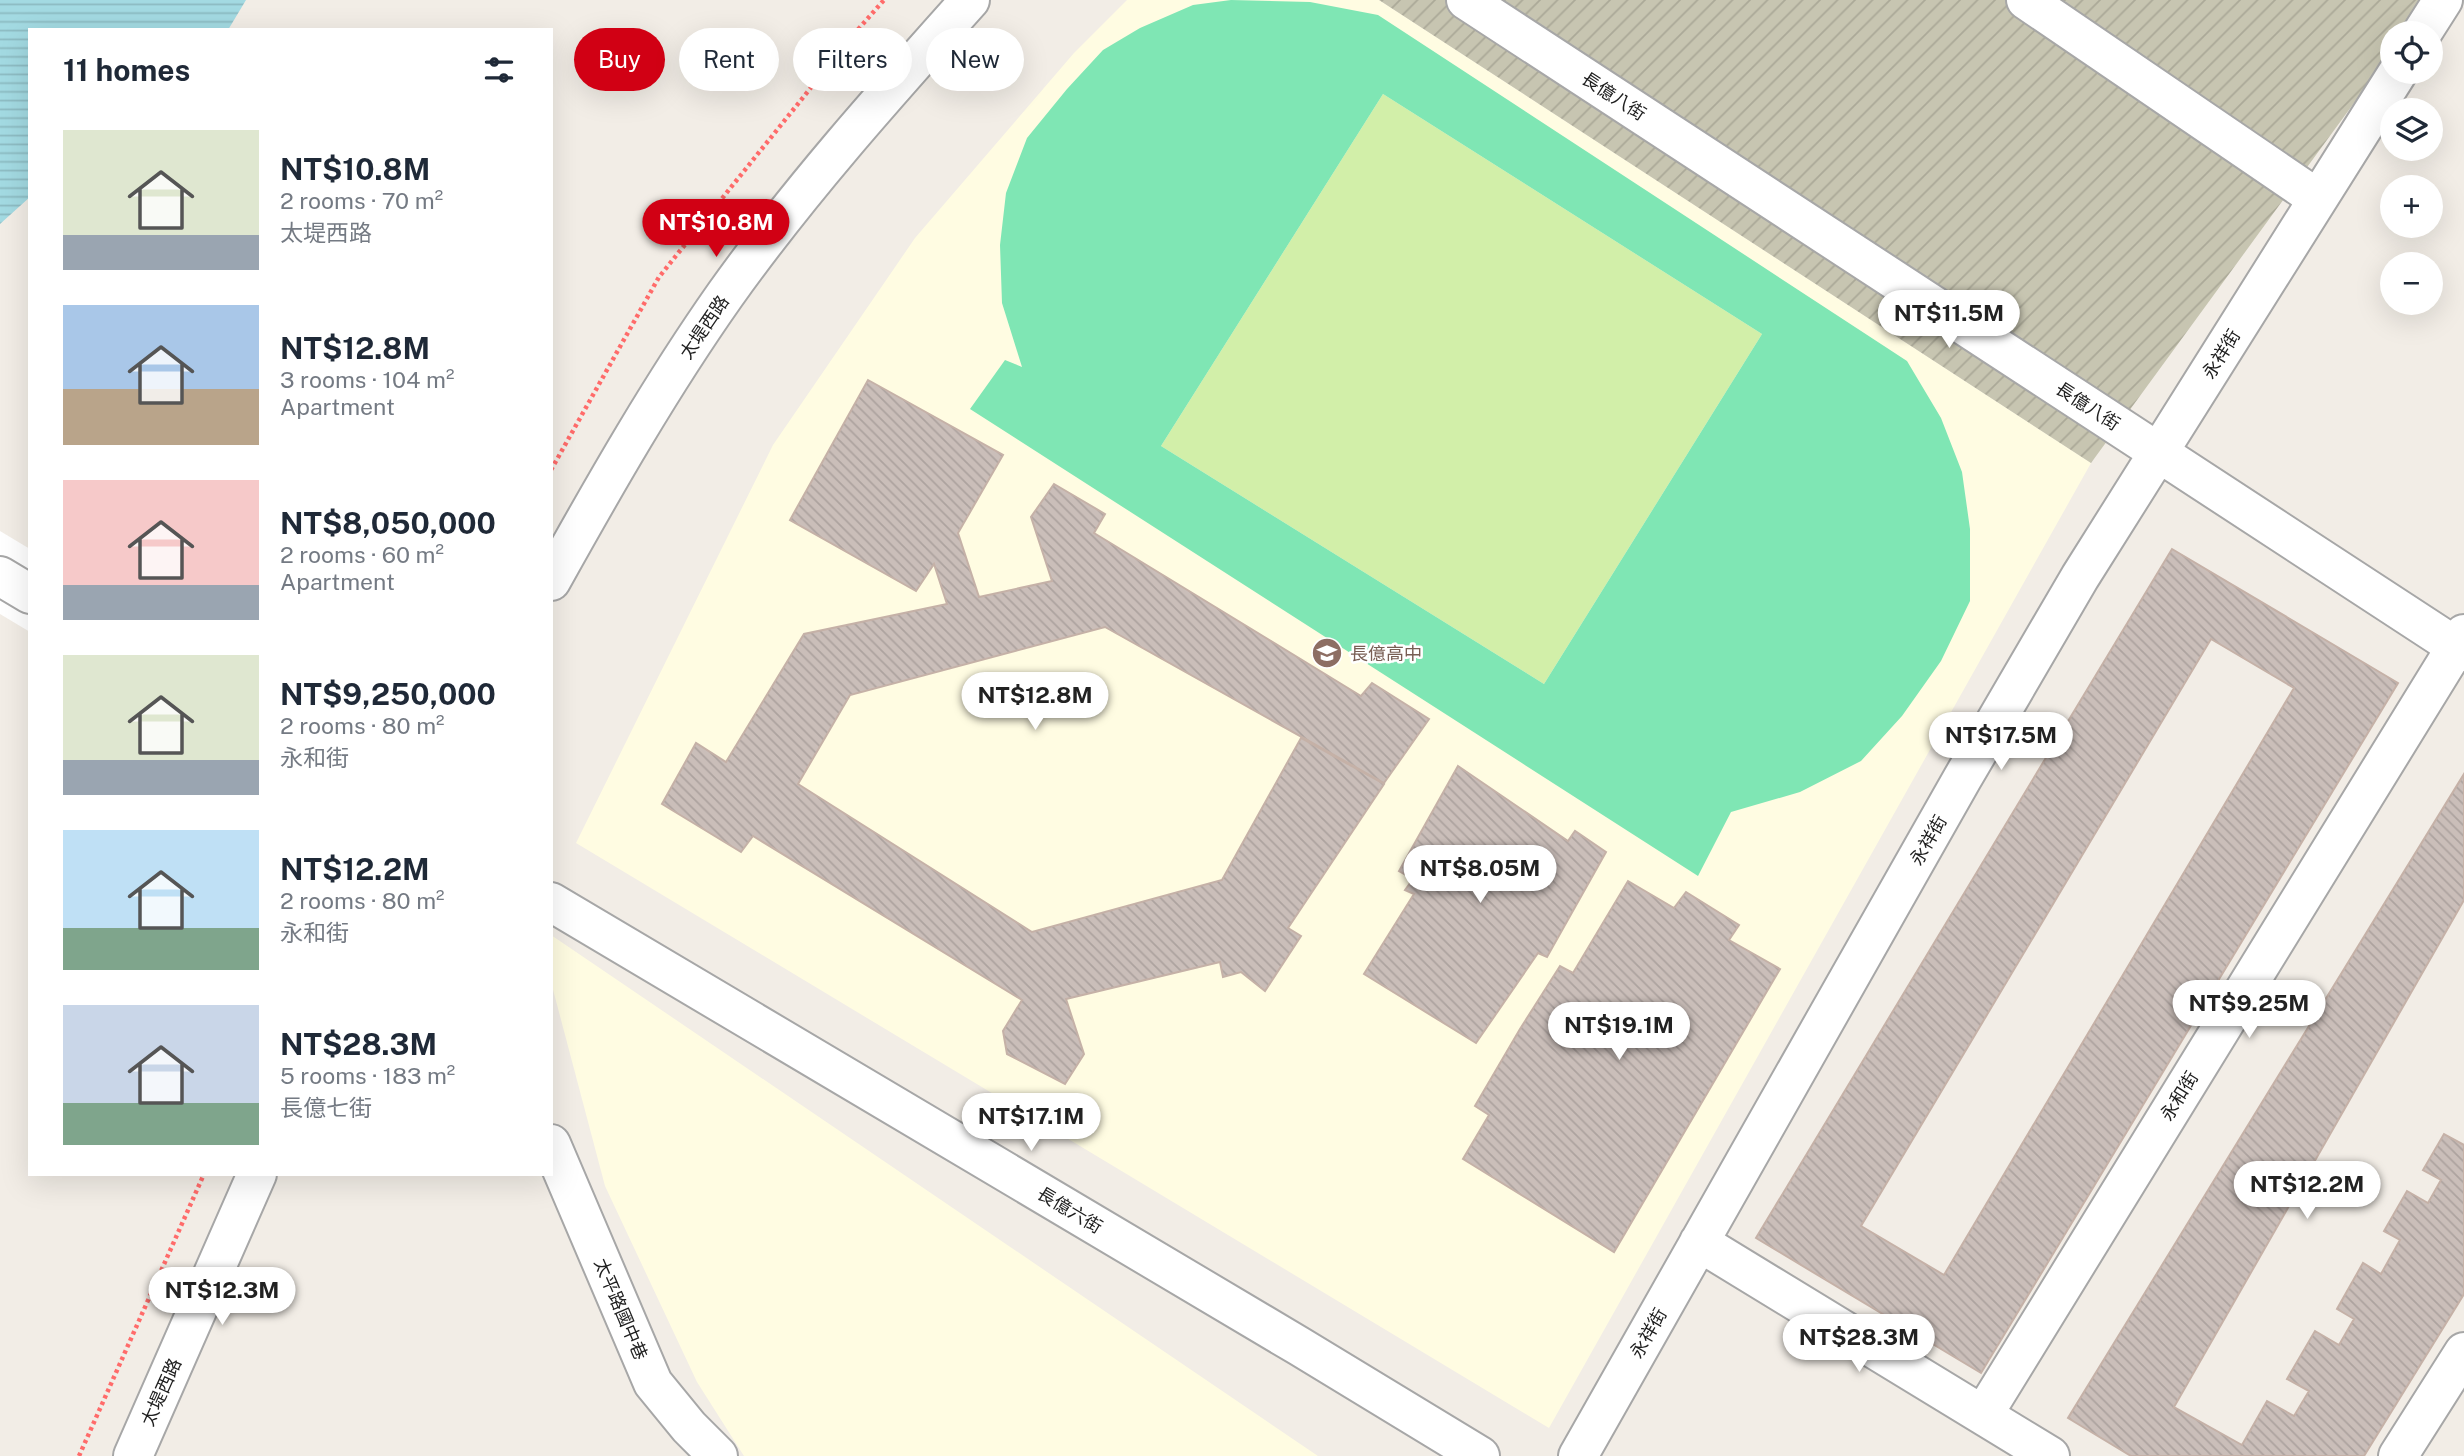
<!DOCTYPE html>
<html lang="en">
<head>
<meta charset="utf-8">
<style>
  :root { --surface:#fff; --page:#f2f2f3; --text:#1f2937; --muted:#747a83; --accent:#d10014 }
  body { margin:0; font-family:"Public Sans","Noto Sans TC",sans-serif; background:var(--page); color:var(--text); height:100vh; display:flex; flex-direction:column; font-size:26px; white-space:nowrap }
  * { box-sizing:border-box; margin:0 }
  p { font-size:23px; color:var(--muted) }
  .icon { flex:none; width:38px; height:38px; fill:none; stroke:currentColor; stroke-width:2; stroke-linecap:round; stroke-linejoin:round }
  .map { position:relative; flex:1; overflow:hidden }
  .panel { position:absolute; left:28px; top:28px; width:525px; height:1148px; display:flex; flex-direction:column; background:var(--surface); border-radius:0px; box-shadow:0 7px 28px #0002 }
  .panel>* { flex:none }
  .hud { position:absolute; left:574px; top:28px; width:665px; height:63px; display:flex; gap:14px }
  .controls { position:absolute; left:2380px; top:21px; display:grid; gap:14px }
  .controls a { display:grid; place-items:center; width:63px; height:63px; border-radius:50%; background:var(--surface); box-shadow:0 7px 28px #0002; font-size:35px }
  .price { position:absolute; translate:-50% -60px; padding:0 16px; border-radius:24px; background:#fff; color:#222; font-size:23px; line-height:46px; filter:drop-shadow(0 2px 4px #0008) }
  .price::after { content:''; position:absolute; left:50%; top:42px; width:21px; height:16px; margin-left:-10px; background:inherit; clip-path:polygon(0 0,100% 0,50% 100%) }
  .price.current { background:var(--accent); color:#fff }
  ul { padding:0; list-style:none }
  li { display:flex; align-items:center; gap:21px; height:175px; padding:0 35px }
  li span { display:grid; place-items:center; flex:none; width:196px; height:140px; border-radius:0px; color:#555 }
  li>.icon { margin-inline-start:auto }
  span .icon { width:84px; height:84px; fill:#fffc; stroke-width:1 }
  li b { font-size:30px }
  h2 { display:flex; justify-content:space-between; align-items:center; height:84px; padding:0 35px; font-size:30px }
  .chip { padding:0 24px; border-radius:32px; background:var(--surface); box-shadow:0 7px 28px #0002; font-size:24px; line-height:63px }
  .chip.current { background:var(--accent); color:#fff }
  .map>svg:first-child { display:block }
  .education { fill:#fffce2 }
  .construction { fill:url(#construction-furrows) }
  .grass { fill:#d2efa9 }
  .pitch { fill:#7fe6b4; fill-rule:evenodd }
  .water { fill:url(#water-rules) }
  .pier { fill:#fff }
  .building { fill:url(#building-back-hatch); stroke:#c5b1a7; stroke-width:2; fill-rule:evenodd }
  .lines { fill:none; stroke-linecap:round; stroke-linejoin:round }
  .minor-casing { stroke:#a7a7a7; stroke-width:42 }
  .path { stroke:#ff6b6a; stroke-width:4.5; stroke-dasharray:3.5 3.5; stroke-linecap:butt }
  .minor { stroke:#fff; stroke-width:38 }
  .labels { text-anchor:middle; dominant-baseline:central; stroke-width:5; stroke-linejoin:round; paint-order:stroke }
  .street-label { font-size:18px; fill:#202020; stroke:#fff }
  .education-label { font-size:18px; fill:#785e54; stroke:#fff; text-anchor:start }
</style>
</head>
<body>
<div class="map">
<svg width="2464" height="1456" viewBox="0 0 2464 1456">
  <defs>
    <pattern id="construction-furrows" width="10" height="10" patternUnits="userSpaceOnUse" patternTransform="scale(1.75)"><rect width="10" height="10" fill="#c7c5b1"/><path d="M-1 1l2-2M0 10L10 0M9 11l2-2" fill="none" stroke="#aba998"/></pattern>
    <pattern id="water-rules" width="6" height="5" patternUnits="userSpaceOnUse" patternTransform="scale(1.75)"><rect width="6" height="5" fill="#a3dae2"/><path d="M0 2.5h6" fill="none" stroke="#8cbbc2"/></pattern>
    <pattern id="building-back-hatch" width="6" height="6" patternUnits="userSpaceOnUse" patternTransform="scale(1.75)"><rect width="6" height="6" fill="#cabeb9"/><path d="M-1 5l2 2M0 0l6 6M5-1l2 2" fill="none" stroke="#ada39f"/></pattern>
  </defs>
  <rect width="100%" height="100%" fill="#f2ede6"/>
  <path class="education" d="M1127 0H1379L2091 463 1549 1428 576 843 773 445 915 238 1074 53Z
    M551 935 1318 1456H744L697 1382 605 1186 551 982Z"/>
  <path class="construction" d="M1379 0H2430L2405 33H2392V51L2091 463Z"/>
  <path class="grass" d="M1383 94 1762 334 1544 684 1161 446Z"/>
  <path class="pitch" d="M1231 0 1310 2 1378 15 1907 361 1941 418 1962 472 1970 529V601L1941 661 1902 716 1861 761 1800 792 1731 812 1698 876 970 409 1005 360 1022 367 1002 303 1000 245 1006 193 1027 138 1067 89 1103 50 1140 28 1193 5ZM1383 94 1762 334 1544 684 1161 446Z"/>
  <path class="water" d="M0 0H246L228 30H30V197L0 224Z"/>
  <path class="pier" d="M0 531 30 549V632L0 614Z"/>
  <path class="building" d="M868 380 1003 455 958 533 979 597 1052 581 1031 517 1054 484 1105 514 1094 533 1361 696 1372 683 1429 719 1384 783 1105 627 850 695 798 784 1032 932 1222 880 1301 738 1384 784 1288 928 1301 936 1265 991 1241 972 1223 977 1220 962 1066 999 1084 1054 1065 1084 1007 1054 1003 1031 1022 1000 753 836 741 852 662 804 696 743 726 762 804 634 947 604 934 564 916 591 790 520Z
    M2172 549 2398 683 1981 1373 1756 1238ZM2211 639 2294 688 1944 1275 1861 1226Z
    M1458 766 1568 841 1575 831 1606 852 1547 957 1538 953 1476 1043 1364 974 1414 894 1405 890 1413 879 1399 871Z
    M2464 774V900L2174 1407 2242 1445 2267 1401 2294 1416 2309 1391 2287 1379 2315 1331 2339 1345 2354 1319 2337 1309 2363 1263 2381 1274 2400 1240 2384 1231 2407 1191 2428 1203 2441 1180 2423 1170 2444 1134 2464 1145V1294L2364 1456H2131L2068 1418Z
    M1628 881 1674 908 1686 892 1739 925 1729 940 1780 969 1614 1252 1463 1159 1489 1115 1475 1106 1520 1029 1560 966 1573 973Z"/>
  <g class="lines">
    <g class="minor-casing">
      <path id="minor" d="M1466 0 2464 652
        M2026 0 2318 199
        M2422 33 2443 0
        M0 576 30 594
        M551 581C605 484 661 386 725 295 799 191 885 95 970 0
        M551 902 1299 1346 1480 1456
        M551 1144 653 1383 689 1427 718 1456
        M1699 1242 2050 1456
        M1983 1415 2464 634
        M133 1456 257 1174
        M1578 1456 1962 779 2080 577 2398 72
        M2398 1456 2464 1352"/>
    </g>
    <path class="path" d="M551 470 659 277 854 34 884 0
      M79 1456 204 1174"/>
    <use href="#minor" class="minor"/>
  </g>
  <defs>
    <g id="school-disc" transform="scale(1.575)"><circle r="9.5" fill="#8d6e63" stroke="#fff"/><path d="M0-5L7-2L0 1L-7-2ZM-4 1L0 2.5L4 1V4Q0 6-4 4Z" fill="#fff"/></g>
  </defs>
  <g fill-rule="evenodd">
    <use href="#school-disc" x="1327" y="653"/>
  </g>
  <g class="labels">
    <g class="street-label">
      <text transform="translate(1614 96) rotate(33)">長億八街</text>
      <text transform="translate(704 327) rotate(-56)">太堤西路</text>
      <text transform="translate(2221 354) rotate(-58)">永祥街</text>
      <text transform="translate(2088 406) rotate(33)">長億八街</text>
      <text transform="translate(1928 840) rotate(-60)">永祥街</text>
      <text transform="translate(2179 1096) rotate(-58)">永和街</text>
      <text transform="translate(1070 1210) rotate(31)">長億六街</text>
      <text transform="translate(621 1309) rotate(67)">太平路國中巷</text>
      <text transform="translate(1648 1333) rotate(-60)">永祥街</text>
      <text transform="translate(161 1392) rotate(-66)">太堤西路</text>
    </g>
    <g class="education-label">
      <text x="1350" y="653">長億高中</text>
    </g>
  </g>
</svg>
<div class="controls">
<a><svg class="icon" aria-label="locate" viewBox="0 0 24 24"><circle cx="12" cy="12" r="6"/><path d="M12 2v4M12 18v4M2 12h4M18 12h4"/></svg></a>
<a><svg class="icon" aria-label="layers" viewBox="0 0 24 24"><path d="M12 4l9 5-9 5-9-5zM3 14l9 5 9-5"/></svg></a>
<a>+</a>
<a>−</a>
</div>
<b class="price current" style="left:716px;top:259px">NT$10.8M</b>
<b class="price" style="left:1949px;top:350px">NT$11.5M</b>
<b class="price" style="left:1035px;top:732px">NT$12.8M</b>
<b class="price" style="left:2001px;top:772px">NT$17.5M</b>
<b class="price" style="left:1480px;top:905px">NT$8.05M</b>
<b class="price" style="left:2249px;top:1040px">NT$9.25M</b>
<b class="price" style="left:1619px;top:1062px">NT$19.1M</b>
<b class="price" style="left:1031px;top:1153px">NT$17.1M</b>
<b class="price" style="left:2307px;top:1221px">NT$12.2M</b>
<b class="price" style="left:222px;top:1327px">NT$12.3M</b>
<b class="price" style="left:1859px;top:1374px">NT$28.3M</b>
<div class="hud">
<a class="chip current">Buy</a>
<a class="chip">Rent</a>
<a class="chip">Filters</a>
<a class="chip">New</a>
</div>
<section class="panel">
<h2>11 homes<svg class="icon" aria-label="filters" viewBox="0 0 24 24"><path d="M4 7h16M4 17h16"/><circle cx="9" cy="7" r="2"/><circle cx="15" cy="17" r="2"/></svg></h2>
<ul>
<li><span style="background:linear-gradient(#dfe7d0 75%,#9aa5b1 0)"><svg class="icon" aria-label="home" viewBox="0 0 24 24"><path d="M3 11l9-7 9 7M6 9v11h12V9"/></svg></span><div><b>NT$10.8M</b><p>2 rooms · 70 m²</p><p>太堤西路</p></div></li>
<li><span style="background:linear-gradient(#a9c7e8 60%,#b9a48a 0)"><svg class="icon" aria-label="home" viewBox="0 0 24 24"><path d="M3 11l9-7 9 7M6 9v11h12V9"/></svg></span><div><b>NT$12.8M</b><p>3 rooms · 104 m²</p><p>Apartment</p></div></li>
<li><span style="background:linear-gradient(#f6c9c9 75%,#9aa5b1 0)"><svg class="icon" aria-label="home" viewBox="0 0 24 24"><path d="M3 11l9-7 9 7M6 9v11h12V9"/></svg></span><div><b>NT$8,050,000</b><p>2 rooms · 60 m²</p><p>Apartment</p></div></li>
<li><span style="background:linear-gradient(#dfe7d0 75%,#9aa5b1 0)"><svg class="icon" aria-label="home" viewBox="0 0 24 24"><path d="M3 11l9-7 9 7M6 9v11h12V9"/></svg></span><div><b>NT$9,250,000</b><p>2 rooms · 80 m²</p><p>永和街</p></div></li>
<li><span style="background:linear-gradient(#bfe0f5 70%,#7fa58c 0)"><svg class="icon" aria-label="home" viewBox="0 0 24 24"><path d="M3 11l9-7 9 7M6 9v11h12V9"/></svg></span><div><b>NT$12.2M</b><p>2 rooms · 80 m²</p><p>永和街</p></div></li>
<li><span style="background:linear-gradient(#c9d6e8 70%,#7fa58c 0)"><svg class="icon" aria-label="home" viewBox="0 0 24 24"><path d="M3 11l9-7 9 7M6 9v11h12V9"/></svg></span><div><b>NT$28.3M</b><p>5 rooms · 183 m²</p><p>長億七街</p></div></li>
</ul>
</section>
</div>
</body>
</html>
